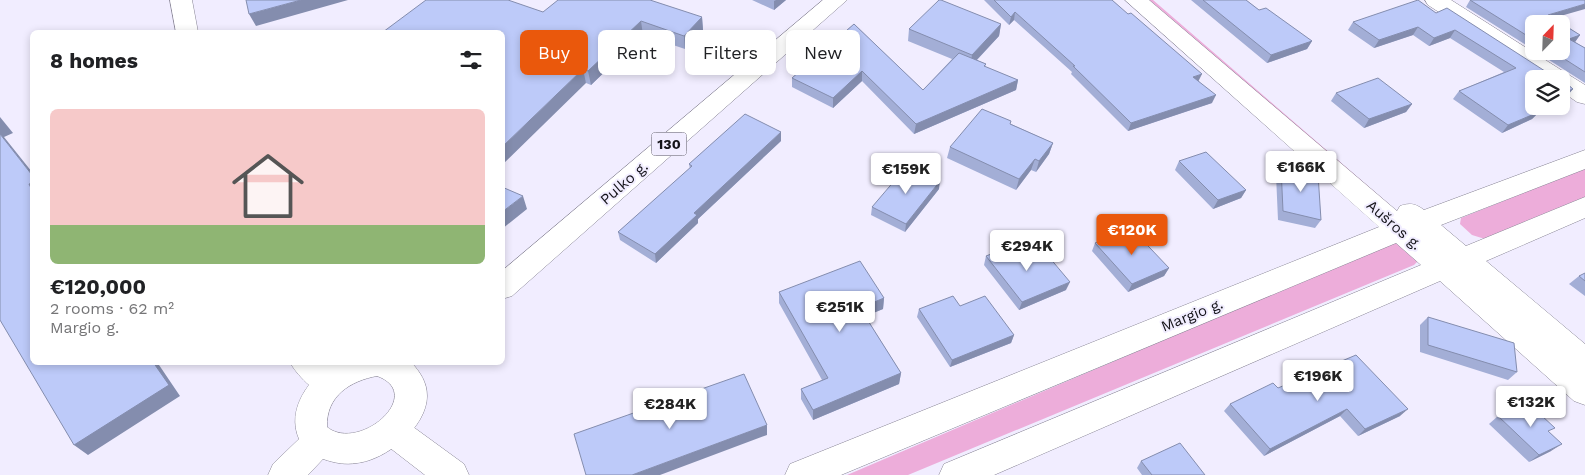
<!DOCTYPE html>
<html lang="en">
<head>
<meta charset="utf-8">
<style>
  :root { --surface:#fff; --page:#f2f2f2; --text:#202124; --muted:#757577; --line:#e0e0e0; --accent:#ea580c }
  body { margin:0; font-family:"Work Sans",sans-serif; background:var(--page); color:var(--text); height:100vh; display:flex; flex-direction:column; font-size:19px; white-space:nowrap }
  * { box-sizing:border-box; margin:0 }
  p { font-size:16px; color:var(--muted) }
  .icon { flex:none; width:28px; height:28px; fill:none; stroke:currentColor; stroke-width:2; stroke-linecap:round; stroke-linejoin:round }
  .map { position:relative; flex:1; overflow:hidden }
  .side { position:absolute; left:30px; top:30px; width:475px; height:335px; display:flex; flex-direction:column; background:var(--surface); border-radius:8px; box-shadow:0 2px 8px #0003 }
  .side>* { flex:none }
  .hud { position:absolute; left:520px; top:30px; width:475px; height:45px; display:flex; gap:10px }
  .needle { width:32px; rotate:23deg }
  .tools { position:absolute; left:1525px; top:15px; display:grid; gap:10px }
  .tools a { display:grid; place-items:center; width:45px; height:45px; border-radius:8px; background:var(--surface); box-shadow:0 2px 8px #0003; font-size:25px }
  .price { position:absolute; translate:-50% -42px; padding:0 11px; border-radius:5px; background:#fff; color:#222; font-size:16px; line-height:32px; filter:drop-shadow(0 1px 2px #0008) }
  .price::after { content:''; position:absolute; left:50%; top:30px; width:15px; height:11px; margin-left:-8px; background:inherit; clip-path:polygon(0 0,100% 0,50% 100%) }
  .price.current { background:var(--accent); color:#fff }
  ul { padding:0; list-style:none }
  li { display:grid; align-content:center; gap:10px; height:265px; padding:0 20px }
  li+li { border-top:1px solid var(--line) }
  li span { display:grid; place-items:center; height:155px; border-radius:8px; color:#555 }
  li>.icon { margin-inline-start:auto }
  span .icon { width:90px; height:90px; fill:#fffc; stroke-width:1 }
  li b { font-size:21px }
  h2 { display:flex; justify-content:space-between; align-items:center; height:60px; padding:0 20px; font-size:21px }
  .chip { padding:0 18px; border-radius:8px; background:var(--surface); box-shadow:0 2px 8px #0003; font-size:18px; line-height:45px }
  .chip.current { background:var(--accent); color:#fff }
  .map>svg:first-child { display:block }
  .green { fill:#edadda }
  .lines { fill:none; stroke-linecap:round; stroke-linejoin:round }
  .street-casing { stroke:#868393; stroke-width:1 }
  .primary-casing { stroke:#868393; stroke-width:1 }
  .street { fill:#fff; fill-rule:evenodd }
  .primary { fill:#fff; fill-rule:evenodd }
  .wall { fill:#a3aed6 }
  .shaded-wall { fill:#848dae }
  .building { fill:#bdcaf9; stroke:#848dae }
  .labels { text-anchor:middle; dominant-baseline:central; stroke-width:4; stroke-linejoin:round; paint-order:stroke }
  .shield { fill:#f1edff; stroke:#56545e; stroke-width:1 }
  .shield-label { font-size:14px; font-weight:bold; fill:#141319 }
  .street-label { font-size:15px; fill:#141319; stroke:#f1edff }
</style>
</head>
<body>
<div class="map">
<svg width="1585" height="475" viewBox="0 0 1585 475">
  <rect width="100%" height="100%" fill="#f1edff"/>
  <path class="green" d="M1144 0H1153L1390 205 1389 206Z
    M1585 168V197L1485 239 1472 235 1460 224 1461 218Z
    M1391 243H1402L1418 261 1414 265 908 475H847Z"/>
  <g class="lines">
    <g class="street-casing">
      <path id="street" d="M170 0H192L198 32H176Z
        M1125 0H1149L1397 211 1400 206C1409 203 1415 203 1424 210L1585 150V169L1441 225 1466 246 1585 197V218L1486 261 1585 344V405L1574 401 1440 281 994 475H939L944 464 1421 265 1396 243 841 475H785L790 464 1379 227Z
        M1425 0H1451L1569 75 1585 85V104L1577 102 1561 91V79H1542L1428 5Z
        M290 362C314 362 333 356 345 382L340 392C337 393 332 396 329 396 316 395 295 373 290 362Z
        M393 416 405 421 464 464 469 475H425L381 441 377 431 381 421Z"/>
    </g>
    <g class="primary-casing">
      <path id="primary" d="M823 0H847L512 296 502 299V271Z
        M333 362H411C420 372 427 382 427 396 427 427 386 460 357 463 345 465 335 463 323 459L308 475H268L273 464 299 439C286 409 309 379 333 362ZM377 376C427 394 359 453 327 427 326 396 350 381 377 376Z"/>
    </g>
    <use href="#street" class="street"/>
    <use href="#primary" class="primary"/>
  </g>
  <path class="wall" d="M752 0H786L774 10Z
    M984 0H1112L1199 81 1212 103 1128 131 1071 74 1072 72 1014 20 1009 25Z
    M1191 0H1246L1259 10 1312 41 1307 49 1267 63Z
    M1470 0 1553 18 1580 35 1575 42 1585 48V83L1535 51H1561L1534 24V50L1466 7Z
    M543 12 702 17 703 30 685 49 643 35 591 85 586 83Z
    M1436 13 1548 73 1566 83 1573 89 1566 97 1536 110 1539 112 1532 119 1502 133 1453 99 1459 91 1504 72 1450 38 1429 46 1413 35 1374 48 1348 30 1353 22Z
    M854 24 923 90 952 59 908 41 909 29 1001 24 999 36 977 60 986 64 985 67 1018 80 1016 90 914 134 862 81 833 108 792 87V78Z
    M1336 93 1412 104 1406 112 1364 128 1331 101Z
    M1011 124 1053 143 1049 154 1036 172 1031 170 1016 190 947 158 950 147Z
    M781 141 698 219V223L656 263 620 240 618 232 690 169 689 164Z
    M1179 161 1246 190 1241 198 1213 209 1175 170Z
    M1281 167 1321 220 1315 228 1278 220 1276 175Z
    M939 189 905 232 871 215 872 207Z
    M1095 243 1169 268 1164 276 1128 292 1092 251Z
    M986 256 1028 258 1066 290 1019 310 984 265Z
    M1585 273V296L1569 284 1579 276Z
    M779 292 884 298 883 309 865 316 901 373 899 384 813 420 801 399V389L822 380 779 303Z
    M919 309 1014 335 1011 343 950 367 917 317Z
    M1428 317 1517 372 1508 380 1420 352V325Z
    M1278 388 1400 416 1358 436 1340 416 1264 456 1224 411 1230 404Z
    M1498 416 1549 432 1551 451 1529 462 1489 424Z
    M1141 461 1205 475H1142L1137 468Z"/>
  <path class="shaded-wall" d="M301 0H348L256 26 249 14Z
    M776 0H786L774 10V1Z
    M1585 4V9L1543 21 1548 15Z
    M1015 12 1014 20 1009 25 1011 17Z
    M702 17 703 30 685 49 684 36Z
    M641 21 643 35 591 85 588 71Z
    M1001 24 999 36 970 67 972 55Z
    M1418 27 1413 35 1374 48 1379 40Z
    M1455 30 1450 38 1429 46 1434 38Z
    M1580 35 1575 42 1569 39Z
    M1312 41 1307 49 1267 63 1271 55Z
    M583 69 586 83 502 165V147Z
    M862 71V81L833 108V98Z
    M1202 74 1198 82 1193 77Z
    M1018 80 1016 90 914 134 916 124Z
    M1573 89 1566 97 1561 99V94Z
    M1216 95 1212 103 1128 131 1131 123Z
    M1412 104 1406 112 1364 128 1369 119Z
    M1534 106H1545L1525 115 1532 107Z
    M1539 112 1532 119 1502 133 1508 125Z
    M0 117 13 133 4 137 32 172V175L0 134Z
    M781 132V141L698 219V223L656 263 655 254 694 213Z
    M1053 143 1049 154 1036 172 1039 161Z
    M1035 159 1031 170 1016 190 1019 179Z
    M940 181 939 189 905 232 906 224Z
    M32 183V190L29 184Z
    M1246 190 1241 198 1213 209 1218 200Z
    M523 196 527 209 502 229V212Z
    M1169 268 1164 276 1128 292 1132 284Z
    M1070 282 1066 290 1019 310 1022 302Z
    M884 298 883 309 859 319 860 308Z
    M1014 335 1011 343 950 367 952 360Z
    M153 362H157L180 396 88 455 74 445Z
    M901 373 899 384 813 420V410Z
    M1347 409 1340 416 1264 456 1270 449Z
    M1408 409 1400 416 1358 436 1365 429Z
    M767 425V435L660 475H632Z
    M1562 444 1551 451 1529 462 1539 455Z"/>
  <path class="building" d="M246 0H301L249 14Z
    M426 0H508L543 12 558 0H650L702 17 684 36 641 21 588 71 583 69 502 147V32H383Z
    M939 0H941L1001 24 972 55 909 29Z
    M994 0H1112L1128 14 1131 13 1202 74 1193 77 1216 95 1131 123 1073 66H1075L1015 12 1011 17Z
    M1203 0H1246L1259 10 1266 8 1312 41 1271 55Z
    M1418 0 1436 13 1447 8 1548 73H1566V83L1573 89 1561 94V79H1534V106L1532 107 1539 112 1508 125 1459 91 1516 68 1455 30 1434 38 1418 27 1379 40 1353 22Z
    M1470 0H1585V4L1548 15 1580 35 1569 39 1585 48V72L1552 51H1561V24H1534V40Z
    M854 24 923 90 959 53 986 64 984 66 1018 80 916 124 862 71 833 98 792 78Z
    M1378 78 1412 104 1369 119 1336 93Z
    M982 109 1011 121 1010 124 1053 143 1039 161 1035 159 1019 179 950 147Z
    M745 114 781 132 694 213 697 215 655 254 618 232 692 166 689 164Z
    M0 134 32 175V183L29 184 32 190V362H153L169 385 74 445 0 320Z
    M1206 152 1246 190 1218 200 1179 161Z
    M907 166 940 181 906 224 872 207Z
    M1281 167 1318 174 1321 220 1283 211Z
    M502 187 523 196 502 212Z
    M1131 228 1169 268 1132 284 1095 243Z
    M1017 244 1028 258 1044 251 1070 282 1022 302 986 256Z
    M860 261 884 298 860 308 901 373 813 410 801 389 828 378 779 292Z
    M1585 273V281L1579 276Z
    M953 296 960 306 985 296 1014 335 952 360 919 309Z
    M1428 317 1514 343 1517 372 1428 345Z
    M1356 355 1408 409 1365 429 1347 409 1270 449 1230 404 1273 383 1278 388Z
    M744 374 767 425 632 475H586L574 434Z
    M1527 402 1555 428 1548 431 1562 444 1539 455 1498 416Z
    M1180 443 1205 475H1152L1141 461Z"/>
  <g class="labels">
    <rect class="shield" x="651.5" y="132.5" width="35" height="23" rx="4"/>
    <g class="shield-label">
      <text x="669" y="144">130</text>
    </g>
    <g class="street-label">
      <text transform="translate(624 183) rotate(-41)">Pulko g.</text>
      <text transform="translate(1394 225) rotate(41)">Aušros g.</text>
      <text transform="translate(1192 315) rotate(-22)">Margio g.</text>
    </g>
  </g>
</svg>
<div class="tools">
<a><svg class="needle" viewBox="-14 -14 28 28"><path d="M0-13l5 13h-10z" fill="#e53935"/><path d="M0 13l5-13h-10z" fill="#757577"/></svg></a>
<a><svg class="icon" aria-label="layers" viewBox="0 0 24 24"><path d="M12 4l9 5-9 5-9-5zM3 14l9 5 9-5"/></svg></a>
</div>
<b class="price" style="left:1301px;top:193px">€166K</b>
<b class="price" style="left:906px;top:195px">€159K</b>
<b class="price current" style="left:1132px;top:256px">€120K</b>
<b class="price" style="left:1027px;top:272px">€294K</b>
<b class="price" style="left:840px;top:333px">€251K</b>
<b class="price" style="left:1318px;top:402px">€196K</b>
<b class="price" style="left:1531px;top:428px">€132K</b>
<b class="price" style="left:670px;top:430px">€284K</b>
<div class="hud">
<a class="chip current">Buy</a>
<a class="chip">Rent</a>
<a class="chip">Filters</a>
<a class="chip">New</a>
</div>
<section class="side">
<h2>8 homes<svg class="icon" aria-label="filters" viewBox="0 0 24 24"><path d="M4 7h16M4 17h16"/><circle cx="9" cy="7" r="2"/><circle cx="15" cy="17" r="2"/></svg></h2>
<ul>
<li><span style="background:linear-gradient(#f6c9c9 75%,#8fb573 0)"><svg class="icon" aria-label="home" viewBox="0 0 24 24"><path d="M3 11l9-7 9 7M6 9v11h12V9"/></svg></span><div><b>€120,000</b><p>2 rooms · 62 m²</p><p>Margio g.</p></div></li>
</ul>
</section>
</div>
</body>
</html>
